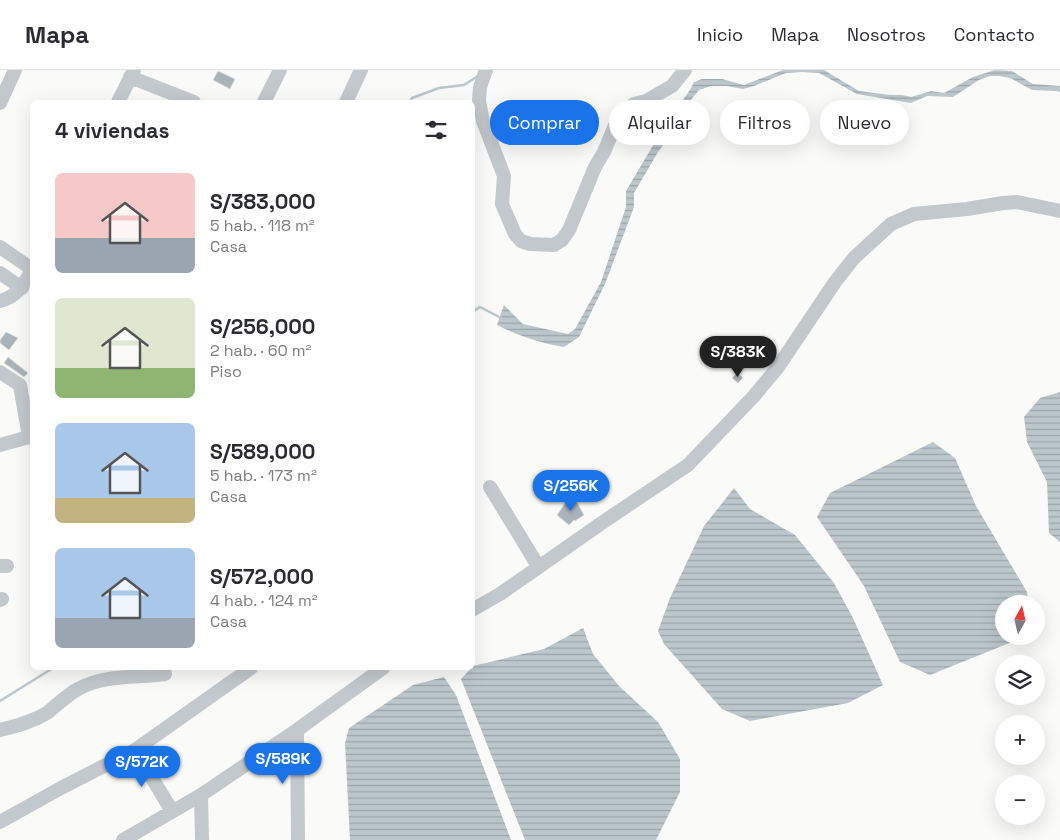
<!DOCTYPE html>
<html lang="es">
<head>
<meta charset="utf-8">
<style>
  :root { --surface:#fff; --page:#f7f7f7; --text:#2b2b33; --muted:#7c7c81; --line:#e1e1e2; --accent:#1a73e8 }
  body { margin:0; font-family:"Space Grotesk",sans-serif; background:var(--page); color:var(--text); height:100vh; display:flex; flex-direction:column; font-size:19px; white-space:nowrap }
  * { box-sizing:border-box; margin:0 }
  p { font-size:16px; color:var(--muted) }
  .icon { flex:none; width:28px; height:28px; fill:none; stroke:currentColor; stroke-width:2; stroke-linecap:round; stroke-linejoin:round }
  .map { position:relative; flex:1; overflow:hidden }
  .details { position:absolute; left:30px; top:30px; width:445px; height:570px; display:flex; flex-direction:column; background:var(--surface); border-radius:8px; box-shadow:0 5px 20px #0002 }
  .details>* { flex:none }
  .guide { position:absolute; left:490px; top:30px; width:475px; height:45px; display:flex; gap:10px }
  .needle { width:32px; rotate:8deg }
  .buttons { position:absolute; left:995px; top:525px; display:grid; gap:10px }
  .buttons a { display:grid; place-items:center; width:50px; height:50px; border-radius:50%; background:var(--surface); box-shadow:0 5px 20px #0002; font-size:25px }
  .price { position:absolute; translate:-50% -42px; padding:0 11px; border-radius:18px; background:var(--accent); color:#fff; font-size:16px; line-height:32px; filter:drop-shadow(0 1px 2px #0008) }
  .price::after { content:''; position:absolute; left:50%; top:30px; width:15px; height:11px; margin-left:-8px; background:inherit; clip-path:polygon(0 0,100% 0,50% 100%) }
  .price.current { background:#222; color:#fff }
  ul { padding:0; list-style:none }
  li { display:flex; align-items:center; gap:15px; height:125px; padding:0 25px }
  li span { display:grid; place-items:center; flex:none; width:140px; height:100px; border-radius:8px; color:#555 }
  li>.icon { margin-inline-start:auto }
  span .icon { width:60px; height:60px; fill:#fffc; stroke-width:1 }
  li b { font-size:21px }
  h2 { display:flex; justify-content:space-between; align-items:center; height:60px; padding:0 25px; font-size:21px }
  .pill { padding:0 18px; border-radius:22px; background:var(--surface); box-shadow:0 5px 20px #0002; font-size:18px; line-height:45px }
  .pill.current { background:var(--accent); color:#fff }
  header { display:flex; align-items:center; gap:30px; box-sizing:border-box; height:70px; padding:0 25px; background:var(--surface); border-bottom:1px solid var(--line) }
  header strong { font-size:24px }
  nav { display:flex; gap:28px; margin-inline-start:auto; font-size:18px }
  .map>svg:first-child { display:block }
  .water { fill:url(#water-rules) }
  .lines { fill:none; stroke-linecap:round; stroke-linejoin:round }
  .stream { stroke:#bbc7cb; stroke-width:2.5 }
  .building { fill:#aab3b9; stroke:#dcdcda }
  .minor { stroke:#c3c8cc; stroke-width:14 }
</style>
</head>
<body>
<header>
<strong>Mapa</strong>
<nav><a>Inicio</a><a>Mapa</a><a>Nosotros</a><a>Contacto</a></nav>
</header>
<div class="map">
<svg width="1060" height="770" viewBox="0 0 1060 770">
  <defs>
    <pattern id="water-rules" width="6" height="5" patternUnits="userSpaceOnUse" patternTransform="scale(1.25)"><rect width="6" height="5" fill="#bbc7cb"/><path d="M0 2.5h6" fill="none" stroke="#9ca6aa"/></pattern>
  </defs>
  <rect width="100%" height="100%" fill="#fafaf8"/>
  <path class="water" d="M783 0H824L859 21 890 25H902L911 27 931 21 944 23 973 7 995 0 1012 1 1033 14 1060 16V22L1057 21 1032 20 1010 8 999 6H990L979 10 953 27 927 26 911 33 857 24 819 3 802 2 786 3 754 16 743 19 727 16H711L699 20 686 36 665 73 658 82 634 123V137L605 214 579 267 564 277C541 273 519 266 497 255L504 235 523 254 568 264 575 259 601 212 626 137V121L665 55 690 20 694 12 702 9H722L744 15Z
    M1060 322V472L1049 463 1047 412 1027 372 1024 347 1040 328Z
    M933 372 955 388 976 436 1027 522 1028 534H1004V566H1015L1012 572 930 605 900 592 864 516 817 447 830 423Z
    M734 418 750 439 795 465 834 513 853 548 883 615 848 633 750 651 722 639 664 574 658 561 670 528 704 456Z
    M583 558 593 584 619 616 658 652 680 689V722L656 770H525L461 609 473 596 544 579Z
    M444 607 456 625 511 770H350L345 673 349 658 413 615Z"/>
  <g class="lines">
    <path class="stream" d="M410 32 412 28 439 18 464 15 478 6
      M472 242 480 237 503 249
      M0 631 53 598"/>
  </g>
  <path class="building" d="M218 1 235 9 230 19 213 10Z
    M6 262 18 268 9 280 0 273V270Z
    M8 287 28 303 24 307 4 293Z
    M737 303 743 308 738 313 732 308Z
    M574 427 584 445 575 451 574 450 569 455 557 445 566 432Z"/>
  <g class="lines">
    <path class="minor" d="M486 0 480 17 479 31 483 51 504 106 502 134 515 164 521 171 530 174 554 175 562 170 569 160 595 97 604 82 616 53 624 42 634 34 646 31 672 16 685 0
      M130 7 194 32
      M118 32 134 0
      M264 32 280 0
      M346 32 361 0
      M0 33 15 0
      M0 177 32 199
      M0 203 22 218
      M0 231C17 227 24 214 32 200
      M0 302 20 315 29 367 0 375
      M490 417 538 496
      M0 496H7
      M0 530 2 529
      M472 540 500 524 606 450 688 395 754 326 778 297 835 212 854 188 891 154 914 144 967 139 1003 133 1017 132 1060 141
      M0 660C17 656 32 652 47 643 57 635 67 625 78 619 105 604 136 608 165 604
      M297 660 298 770
      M135 680 172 741
      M201 725 202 770
      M0 752 61 718 135 680 251 598
      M123 770 201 725 297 660 383 598"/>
  </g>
</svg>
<div class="buttons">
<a><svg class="needle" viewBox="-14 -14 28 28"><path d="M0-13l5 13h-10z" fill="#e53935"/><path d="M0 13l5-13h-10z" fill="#7c7c81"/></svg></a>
<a><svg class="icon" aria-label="layers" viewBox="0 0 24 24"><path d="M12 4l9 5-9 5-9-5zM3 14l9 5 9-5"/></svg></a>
<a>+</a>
<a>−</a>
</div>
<b class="price current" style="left:738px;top:308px">S/383K</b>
<b class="price" style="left:571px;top:442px">S/256K</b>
<b class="price" style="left:283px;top:715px">S/589K</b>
<b class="price" style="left:142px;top:718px">S/572K</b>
<div class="guide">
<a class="pill current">Comprar</a>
<a class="pill">Alquilar</a>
<a class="pill">Filtros</a>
<a class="pill">Nuevo</a>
</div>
<section class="details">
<h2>4 viviendas<svg class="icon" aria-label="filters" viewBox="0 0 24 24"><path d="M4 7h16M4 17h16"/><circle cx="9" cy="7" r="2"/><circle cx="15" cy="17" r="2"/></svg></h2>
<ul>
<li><span style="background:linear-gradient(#f6c9c9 65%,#9aa5b1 0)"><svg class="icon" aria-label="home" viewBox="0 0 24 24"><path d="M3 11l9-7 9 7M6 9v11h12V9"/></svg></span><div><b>S/383,000</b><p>5 hab. · 118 m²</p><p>Casa</p></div></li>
<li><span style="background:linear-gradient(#dfe7d0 70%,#8fb573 0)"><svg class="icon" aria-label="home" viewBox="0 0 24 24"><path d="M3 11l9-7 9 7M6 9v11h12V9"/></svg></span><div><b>S/256,000</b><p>2 hab. · 60 m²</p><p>Piso</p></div></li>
<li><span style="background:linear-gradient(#a9c7e8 75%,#c2b280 0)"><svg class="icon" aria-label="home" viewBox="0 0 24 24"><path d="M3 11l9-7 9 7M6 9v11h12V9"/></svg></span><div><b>S/589,000</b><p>5 hab. · 173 m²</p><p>Casa</p></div></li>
<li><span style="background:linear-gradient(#a9c7e8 70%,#9aa5b1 0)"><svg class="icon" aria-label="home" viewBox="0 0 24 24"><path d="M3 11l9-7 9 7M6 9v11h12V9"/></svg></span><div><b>S/572,000</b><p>4 hab. · 124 m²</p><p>Casa</p></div></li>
</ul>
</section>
</div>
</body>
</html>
